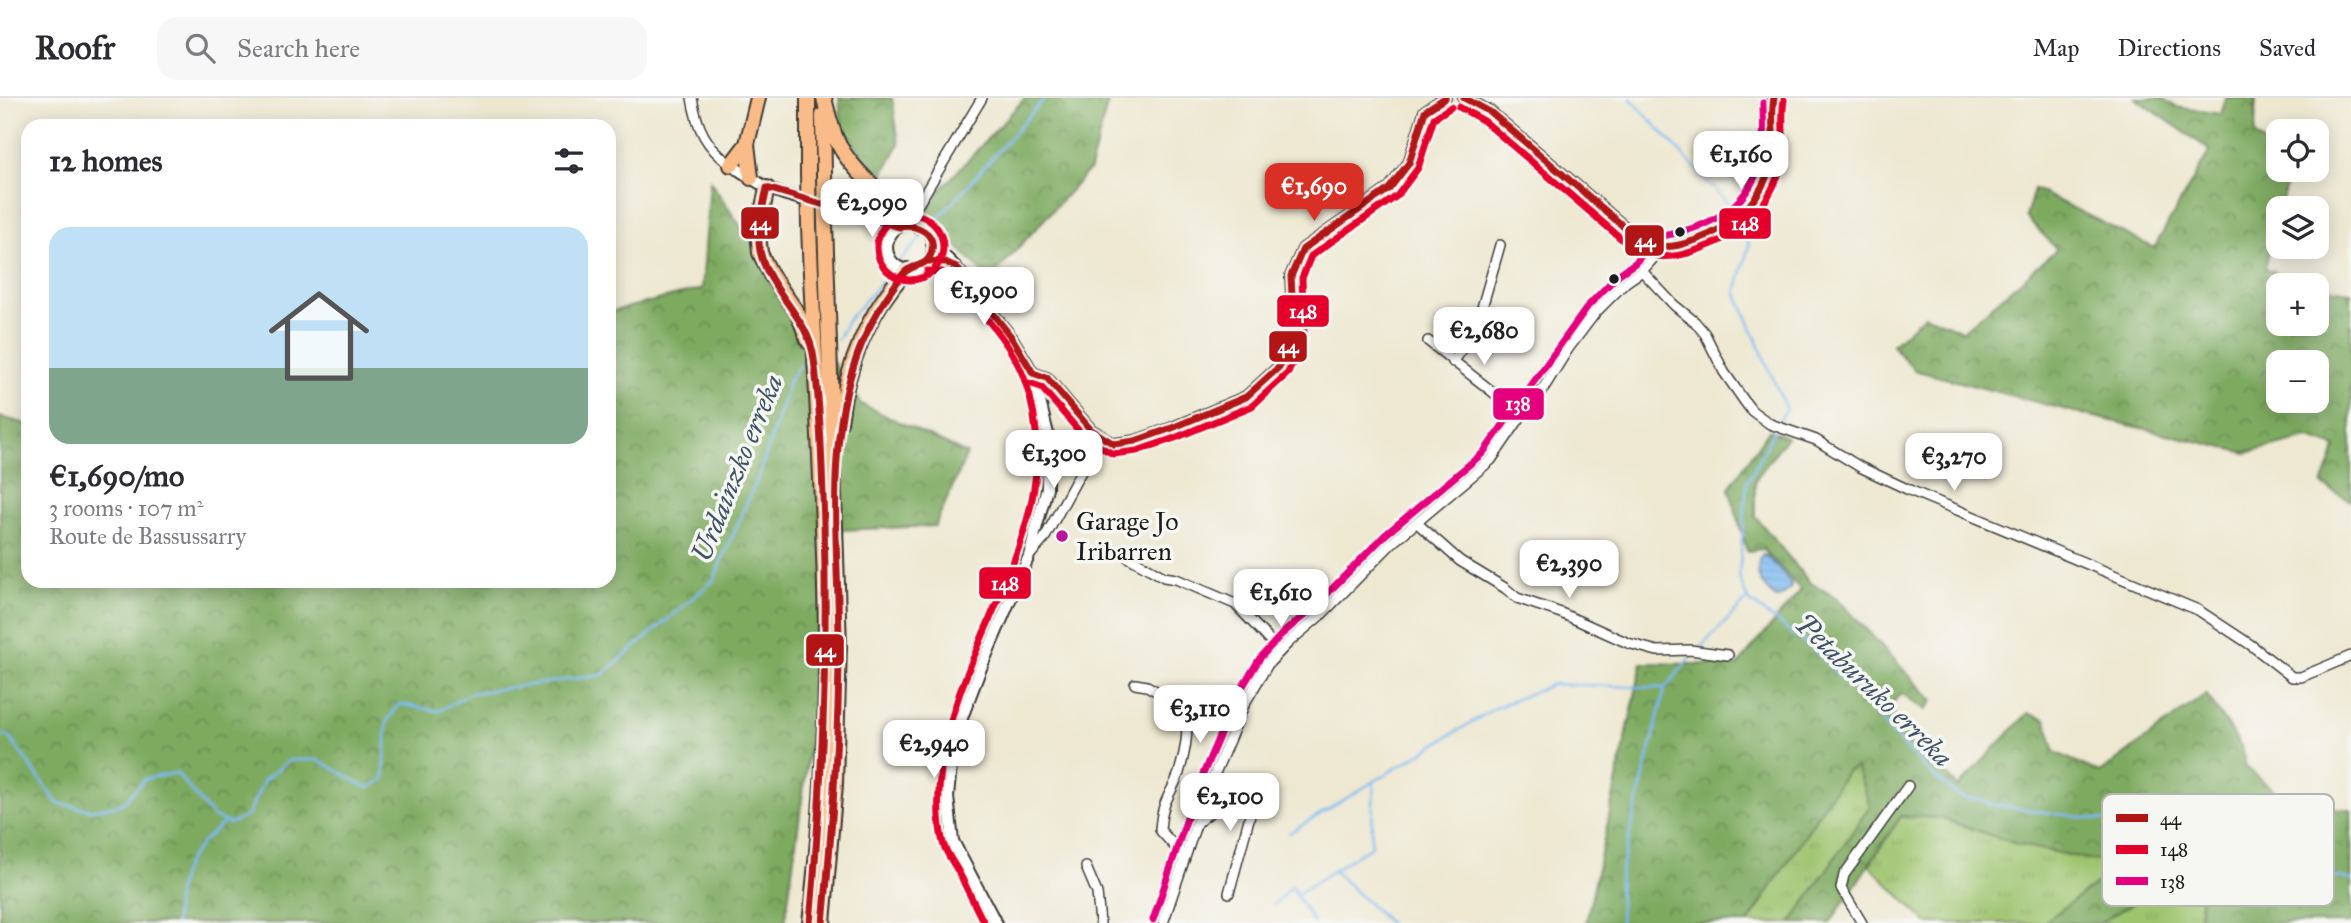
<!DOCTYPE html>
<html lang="en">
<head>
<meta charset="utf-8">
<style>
  :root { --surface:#fff; --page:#f7f7f7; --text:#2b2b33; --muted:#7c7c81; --line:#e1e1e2; --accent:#d93025 }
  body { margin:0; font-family:"IM FELL Great Primer",serif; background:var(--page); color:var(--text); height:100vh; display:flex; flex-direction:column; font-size:26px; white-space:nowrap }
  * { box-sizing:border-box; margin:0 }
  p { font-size:23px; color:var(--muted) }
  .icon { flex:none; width:38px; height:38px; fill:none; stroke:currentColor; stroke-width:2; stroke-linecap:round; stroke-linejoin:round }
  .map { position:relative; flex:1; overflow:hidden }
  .sheet { position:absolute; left:21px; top:21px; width:595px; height:469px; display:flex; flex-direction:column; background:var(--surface); border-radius:21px; box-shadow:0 4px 18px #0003 }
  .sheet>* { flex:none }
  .tools { position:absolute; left:2266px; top:21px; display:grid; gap:14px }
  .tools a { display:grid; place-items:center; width:63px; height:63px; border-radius:14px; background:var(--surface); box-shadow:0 4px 18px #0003; font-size:35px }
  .price { position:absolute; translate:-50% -60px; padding:0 16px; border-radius:14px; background:#fff; color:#222; font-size:23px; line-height:46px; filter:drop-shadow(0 2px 4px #0008) }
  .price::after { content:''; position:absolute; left:50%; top:42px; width:21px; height:16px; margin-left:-10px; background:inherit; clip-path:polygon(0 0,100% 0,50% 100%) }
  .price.on { background:var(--accent); color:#fff }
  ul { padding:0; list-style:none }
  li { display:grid; align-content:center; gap:14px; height:371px; padding:0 28px }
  li span { display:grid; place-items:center; height:217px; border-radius:21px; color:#555 }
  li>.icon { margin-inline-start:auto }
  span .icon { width:126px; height:126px; fill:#fffc; stroke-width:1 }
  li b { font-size:30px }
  h2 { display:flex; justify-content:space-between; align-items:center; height:84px; padding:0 28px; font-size:30px }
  header { display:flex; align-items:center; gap:42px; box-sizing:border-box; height:98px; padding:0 35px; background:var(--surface); border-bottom:2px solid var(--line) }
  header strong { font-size:33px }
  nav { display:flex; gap:38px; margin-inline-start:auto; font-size:24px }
  .search { width:490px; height:63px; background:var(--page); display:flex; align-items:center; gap:18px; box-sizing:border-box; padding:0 24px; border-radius:21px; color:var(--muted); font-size:26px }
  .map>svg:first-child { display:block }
  .grass { fill:url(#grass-tufts); stroke:#5d7045; stroke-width:2 }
  .forest { fill:url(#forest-crowns); stroke:#4d633e; stroke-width:2; fill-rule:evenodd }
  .water { fill:url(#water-rules); stroke:#4e6c86; stroke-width:2 }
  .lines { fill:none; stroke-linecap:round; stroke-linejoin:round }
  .stream { stroke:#7fbbf1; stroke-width:2.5 }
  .minor-casing { stroke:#3c3b37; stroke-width:12 }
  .tertiary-casing { stroke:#3c3b37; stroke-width:14 }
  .trunk-casing { stroke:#3c3b37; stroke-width:18 }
  .minor { stroke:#fff; stroke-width:9 }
  .tertiary { stroke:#fff; stroke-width:10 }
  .trunk { stroke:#f9bc89; stroke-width:14 }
  .trunk-bridge-casing { stroke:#3c3b37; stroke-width:18; stroke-linecap:butt }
  .trunk-bridge { stroke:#f9bc89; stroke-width:14 }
  .bus-1-casing { stroke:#f6f6f2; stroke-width:12 }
  .bus-2-casing { stroke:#f6f6f2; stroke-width:12 }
  .bus-3-casing { stroke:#f6f6f2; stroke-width:12 }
  .bus-1 { stroke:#b21515; stroke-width:7 }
  .bus-2 { stroke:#e4002b; stroke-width:7 }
  .bus-3 { stroke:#e5007d; stroke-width:7 }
  .bus-dot { fill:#1c1c1c; stroke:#f6f6f2; stroke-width:2.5 }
  .poi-dot { fill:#b5179e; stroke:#f6f6f2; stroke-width:2.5 }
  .labels { text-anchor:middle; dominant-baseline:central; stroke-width:7; stroke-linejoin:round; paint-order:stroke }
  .poi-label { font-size:26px; fill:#1c1c1c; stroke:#f6f6f2; text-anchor:start }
  .water-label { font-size:28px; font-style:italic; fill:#3f5467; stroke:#f6f6f2 }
  .key { fill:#f6f6f2; stroke:#b5b5b2; stroke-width:2 }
  .key-label { font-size:19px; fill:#1c1c1c }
  .line-badge { stroke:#f6f6f2; stroke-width:2.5 }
  .badge-label { font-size:19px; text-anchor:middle; font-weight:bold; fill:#fff }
</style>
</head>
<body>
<header>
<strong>Roofr</strong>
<div class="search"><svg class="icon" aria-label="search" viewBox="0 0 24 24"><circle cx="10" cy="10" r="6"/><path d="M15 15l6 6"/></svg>Search here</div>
<nav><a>Map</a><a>Directions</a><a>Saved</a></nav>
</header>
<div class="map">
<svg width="2351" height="825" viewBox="0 0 2351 825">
  <defs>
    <pattern id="grass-tufts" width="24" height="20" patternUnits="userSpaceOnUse" patternTransform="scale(1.75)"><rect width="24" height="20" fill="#9ec46e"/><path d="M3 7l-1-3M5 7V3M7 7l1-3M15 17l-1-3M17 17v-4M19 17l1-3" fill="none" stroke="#88a85f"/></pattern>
    <pattern id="forest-crowns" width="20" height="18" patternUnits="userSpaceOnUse" patternTransform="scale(1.75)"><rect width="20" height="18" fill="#7eaa61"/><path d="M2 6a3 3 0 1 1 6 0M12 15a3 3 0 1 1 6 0" fill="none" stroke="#668a4f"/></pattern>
    <pattern id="water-rules" width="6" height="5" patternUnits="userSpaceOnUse" patternTransform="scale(1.75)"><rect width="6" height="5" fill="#7fbbf1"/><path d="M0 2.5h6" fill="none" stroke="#6da0ce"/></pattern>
  </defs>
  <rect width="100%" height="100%" fill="#f6f6f2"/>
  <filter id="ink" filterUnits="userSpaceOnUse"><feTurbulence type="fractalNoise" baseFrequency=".0143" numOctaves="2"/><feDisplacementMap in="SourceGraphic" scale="14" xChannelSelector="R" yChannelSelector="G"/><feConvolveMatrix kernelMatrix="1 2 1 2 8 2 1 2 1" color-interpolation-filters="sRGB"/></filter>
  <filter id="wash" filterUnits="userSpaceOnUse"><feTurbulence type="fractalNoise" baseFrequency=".00686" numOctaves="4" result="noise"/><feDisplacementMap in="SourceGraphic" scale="28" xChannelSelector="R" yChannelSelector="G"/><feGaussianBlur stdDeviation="1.57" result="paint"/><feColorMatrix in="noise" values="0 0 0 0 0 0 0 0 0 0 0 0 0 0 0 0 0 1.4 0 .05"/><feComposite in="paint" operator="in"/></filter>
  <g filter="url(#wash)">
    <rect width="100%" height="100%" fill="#eee8d1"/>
    <path class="grass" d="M1856 669 1870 708 1791 825H1748L1846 674Z
      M1901 718 1940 720 2017 746 2121 768 2043 825H1927L1869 767Z
      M2164 787 2201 792 2199 825H2099Z"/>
    <path class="forest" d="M839 0H892L899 46 881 80 842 31Z
      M1025 0H1109L1090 71 990 181 921 113Z
      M2135 0H2162L2176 9 2221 16 2226 0H2256L2255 37 2278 58V72H2290L2280 110H2278L2265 171 2311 187H2278V226H2317V189L2351 194V403L2322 387 2336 349 2309 340 2246 355 2074 314 1914 272 1892 247 1925 217 1963 233 2057 151 2026 119 2034 91 2154 150 2210 52ZM2278 264H2317V303H2278Z
      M710 83 861 306 967 356 935 428 839 432 785 825H0V319L28 326V483H609V214L702 191Z
      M1769 332 1787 339 1755 382V418L1809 484 1837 500 1933 603 1926 612 1901 595 1888 610 1958 689 2028 615 2046 622 2055 654 2100 675 2206 596 2241 648 2246 669 2287 703 2351 712V825H2199L2201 792 2164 787 2099 825H2043L2121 768 2017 746 1940 720 1901 718 1830 825H1791L1870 708 1856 669 1846 674 1748 825H1586L1642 565 1738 567 1801 492 1763 451 1747 453 1729 390Z"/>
    <path class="water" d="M1762 457 1767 458 1791 485V489L1781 499 1776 500C1762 489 1752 474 1762 457Z"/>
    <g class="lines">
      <path class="stream" d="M1630 0 1736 114
        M1743 130 1749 147 1736 194 1786 311 1779 324
        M837 242 847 223 1045 0
        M1774 333 1747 385 1739 478 1747 501 1814 552 1881 621 1888 631 1934 679 1962 700 1979 701 1989 706 2143 728 2161 744 2179 752 2305 782 2339 779 2351 782
        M1700 550 1747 502
        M0 639 8 637 57 705 92 712 122 706 145 681 177 675 212 718 230 726 248 717 264 682 289 662H318L368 690 384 681 387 623 399 606 439 613 471 595 602 577 713 483 760 375 790 281 800 267
        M1289 735 1495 610 1553 586 1665 590
        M1333 772 1389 825
        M1274 807 1292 788 1296 796
        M175 825C176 776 186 755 225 724
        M1314 825 1296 797 1371 748 1374 685
        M1621 825 1619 781 1665 590 1695 554"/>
    </g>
  </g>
  <g filter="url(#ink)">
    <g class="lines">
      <g class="minor-casing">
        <path id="minor" d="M692 0C697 30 706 49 731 67
          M904 115 919 105 982 0
          M1642 173 1674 207 1695 224 1705 236 1724 274 1745 304 1752 313 1770 326 1816 342 1860 369 1907 391 2198 512 2251 547 2292 579H2301L2351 558
          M1428 243 1522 317
          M1453 264 1475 234 1500 147
          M1417 425 1460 463 1505 490 1517 500 1561 515 1628 545 1657 553 1690 552 1728 557
          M1119 454 1164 479 1176 481 1235 506 1280 553
          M1030 457 1044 441 1100 339
          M1135 586 1147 588 1185 609C1189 633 1186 651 1179 675 1170 699 1162 702 1160 732L1185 760
          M1198 724 1229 699 1245 702 1252 710 1229 795
          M1086 769 1097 795 1100 825
          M1163 825 1207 694 1245 605 1268 566 1289 544 1322 516 1392 445 1491 362 1522 317 1543 291 1568 251 1596 214 1626 184 1642 173 1664 148
          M1862 825 1841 790 1844 777 1908 688"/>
      </g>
      <g class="tertiary-casing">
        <path id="tertiary" d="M1464 0 1490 14 1630 134C1641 140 1652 148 1664 148 1677 149 1689 144 1701 140 1738 125 1761 105 1771 65 1776 43 1768 21 1774 0
          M731 67 767 90 783 96 899 129
          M887 149a23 23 0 1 1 46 0a23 23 0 1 1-46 0Z
          M932 146 956 169 1012 240 1033 275 1048 336 1047 390 1029 458 981 570 963 617 952 657 948 699 953 743 996 825
          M1033 275 1047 280 1091 332 1114 346 1135 343 1172 330 1246 299 1279 269 1294 234 1291 178 1303 151 1389 91 1409 65 1425 13 1445 0"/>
      </g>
      <g class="trunk-casing">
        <path id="trunk" d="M808 0V76
          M824 0C828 16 831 32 839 47 855 77 893 105 919 128
          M823 17 824 75
          M747 46 751 80
          M731 67 747 46 758 0
          M767 90 758 133 760 155 771 177 798 216 809 244
          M809 128C814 267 825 406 826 545 827 639 820 732 810 825
          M840 325C846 268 868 214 907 172
          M823 825 835 687 839 548 825 124"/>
      </g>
      <use href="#minor" class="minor"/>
      <use href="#tertiary" class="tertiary"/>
      <use href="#trunk" class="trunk"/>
      <g class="trunk-bridge-casing">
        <path id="trunk-bridge" d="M824 75 825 124
          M808 76 809 128"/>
      </g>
      <use href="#trunk-bridge" class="trunk-bridge"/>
      <g class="bus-1-casing">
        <path id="bus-1" d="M1464 0 1490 14 1630 134C1639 139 1649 146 1659 148 1672 150 1684 146 1696 142 1733 129 1762 103 1771 64 1776 43 1770 21 1774 0
          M928 163 945 164 956 169 1012 240 1033 275
          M1033 275 1047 280 1091 332 1114 346 1135 343 1172 330 1246 299 1279 269 1294 234 1291 178 1303 151 1389 91 1409 65 1425 13 1445 0
          M810 825C822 692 828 560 824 426 822 372 821 316 814 261 809 219 769 194 760 153 756 132 763 110 767 90L899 129C916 126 938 134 931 156 926 169 915 166 906 173 901 177 897 185 893 190 873 218 859 247 850 280 826 368 839 460 839 549 839 642 832 733 823 825"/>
      </g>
      <g class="bus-2-casing">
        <path id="bus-2" d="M1459 9 1484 23 1624 143C1635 149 1646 156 1658 158 1673 160 1686 156 1700 151 1739 138 1768 111 1780 71 1787 49 1780 25 1784 2
          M877 149a33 33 0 1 1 66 0a33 33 0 1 1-66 0Z
          M927 173 942 174 949 178C975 209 1010 241 1024 280 1076 421 957 536 941 671 938 694 937 721 943 745 946 755 953 764 958 773 967 790 975 808 984 825
          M1029 285 1041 289 1085 340 1113 356 1137 353 1175 340 1252 308 1288 275 1304 238 1302 180 1311 158 1397 98 1418 70 1434 20 1451 9"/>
      </g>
      <g class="bus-3-casing">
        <path id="bus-3" d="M1662 138C1709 130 1751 109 1761 59 1765 42 1763 23 1763 5
          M1153 822 1197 690 1235 601 1260 560 1282 536 1315 508 1385 437 1483 355 1588 208 1619 176 1635 165 1656 141"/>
      </g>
      <use href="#bus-1" class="bus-1"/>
      <use href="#bus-2" class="bus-2"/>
      <use href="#bus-3" class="bus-3"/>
    </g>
  </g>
  <g class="bus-dot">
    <circle cx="1680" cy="134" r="6"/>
    <circle cx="1614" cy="181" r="6"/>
  </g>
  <circle class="poi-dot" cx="1062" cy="438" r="7"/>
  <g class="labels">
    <g class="poi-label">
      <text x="1076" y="423">Garage Jo<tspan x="1076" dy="30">Iribarren</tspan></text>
    </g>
    <g class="water-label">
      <text transform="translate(737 370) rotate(-68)">Urdainzko erreka</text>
      <text transform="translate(1874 592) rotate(44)">Petaburuko erreka</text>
    </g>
  </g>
  <rect x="2102" y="696" width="232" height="112" rx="10" class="key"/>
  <rect x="2116" y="716" width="32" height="8" fill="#b21515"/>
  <rect x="2116" y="747" width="32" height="9" fill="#e4002b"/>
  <rect x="2116" y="779" width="32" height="8" fill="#e5007d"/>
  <g class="key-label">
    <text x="2160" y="727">44</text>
    <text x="2160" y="758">148</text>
    <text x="2160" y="790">138</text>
  </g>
  <g class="line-badge">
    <rect x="740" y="108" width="40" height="34" rx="7" fill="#b21515"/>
    <rect x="1718" y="109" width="54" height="33" rx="7" fill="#e4002b"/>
    <rect x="1624" y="126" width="41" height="33" rx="7" fill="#b21515"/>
    <rect x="1276" y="196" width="54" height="34" rx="7" fill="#e4002b"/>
    <rect x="1268" y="232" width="40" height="33" rx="7" fill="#b21515"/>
    <rect x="1492" y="289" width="53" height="34" rx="7" fill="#e5007d"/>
    <rect x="978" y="468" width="54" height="34" rx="7" fill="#e4002b"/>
    <rect x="805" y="535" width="40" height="34" rx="7" fill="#b21515"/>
  </g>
  <g class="badge-label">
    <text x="760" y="132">44</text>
    <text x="1745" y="132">148</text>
    <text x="1645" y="149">44</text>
    <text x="1303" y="220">148</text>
    <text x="1288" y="255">44</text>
    <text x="1518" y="312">138</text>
    <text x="1005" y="492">148</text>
    <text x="825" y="559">44</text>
  </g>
</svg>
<div class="tools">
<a><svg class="icon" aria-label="locate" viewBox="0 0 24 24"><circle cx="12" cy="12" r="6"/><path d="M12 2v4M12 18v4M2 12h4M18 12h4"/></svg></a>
<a><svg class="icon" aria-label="layers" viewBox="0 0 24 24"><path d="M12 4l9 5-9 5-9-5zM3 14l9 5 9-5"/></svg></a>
<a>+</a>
<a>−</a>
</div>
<b class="price" style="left:1741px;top:93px">€1,160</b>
<b class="price on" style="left:1314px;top:125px">€1,690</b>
<b class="price" style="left:872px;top:141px">€2,090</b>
<b class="price" style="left:984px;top:229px">€1,900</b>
<b class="price" style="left:1484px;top:269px">€2,680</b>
<b class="price" style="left:1054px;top:392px">€1,300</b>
<b class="price" style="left:1954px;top:395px">€3,270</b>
<b class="price" style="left:1569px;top:502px">€2,390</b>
<b class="price" style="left:1281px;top:531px">€1,610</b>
<b class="price" style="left:1200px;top:647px">€3,110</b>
<b class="price" style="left:934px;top:682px">€2,940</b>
<b class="price" style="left:1230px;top:735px">€2,100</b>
<section class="sheet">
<h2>12 homes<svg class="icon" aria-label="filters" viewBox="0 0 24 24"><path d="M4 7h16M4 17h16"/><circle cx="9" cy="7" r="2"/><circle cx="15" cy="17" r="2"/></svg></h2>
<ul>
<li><span style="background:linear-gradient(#bfe0f5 65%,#7fa58c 0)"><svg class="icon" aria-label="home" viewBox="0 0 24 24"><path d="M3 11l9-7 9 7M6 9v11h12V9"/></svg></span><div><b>€1,690/mo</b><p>3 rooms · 107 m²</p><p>Route de Bassussarry</p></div></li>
</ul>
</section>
</div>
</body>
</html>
